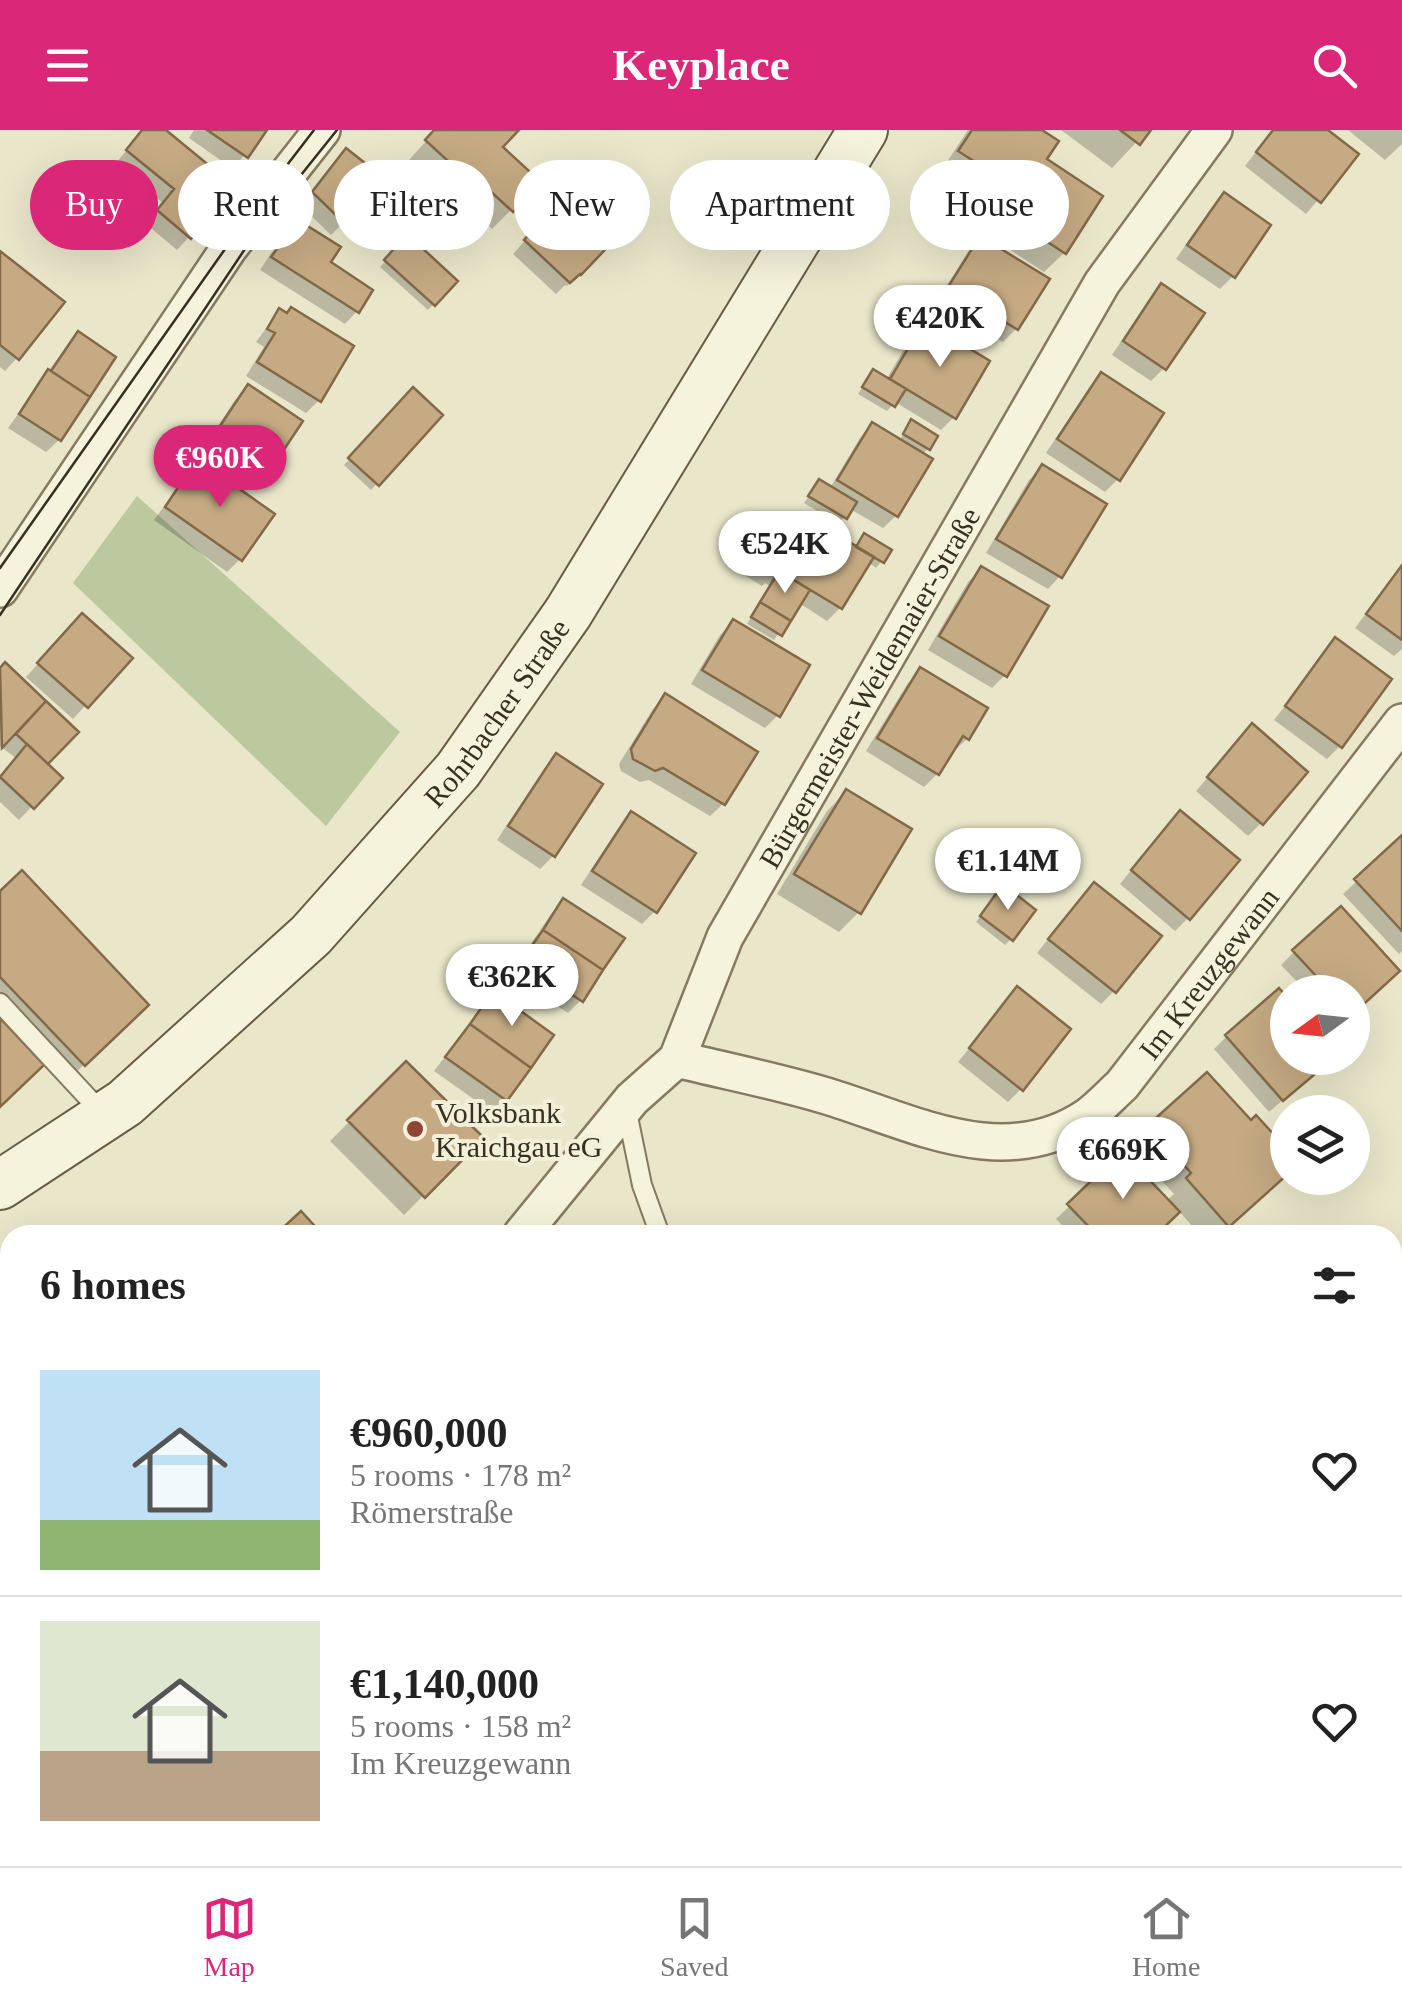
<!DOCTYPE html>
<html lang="en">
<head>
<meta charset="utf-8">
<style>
  :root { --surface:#fff; --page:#f2f2f2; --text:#222; --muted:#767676; --line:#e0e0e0; --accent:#db2777 }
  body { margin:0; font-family:"Times New Roman",serif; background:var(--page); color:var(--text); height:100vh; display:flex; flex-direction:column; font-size:38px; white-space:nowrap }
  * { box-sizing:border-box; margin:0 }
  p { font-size:32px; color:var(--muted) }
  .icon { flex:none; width:55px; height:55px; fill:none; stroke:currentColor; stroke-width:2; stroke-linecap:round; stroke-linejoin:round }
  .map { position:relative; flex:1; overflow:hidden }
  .side { position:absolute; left:0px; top:1095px; width:1402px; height:642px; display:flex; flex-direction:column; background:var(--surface); border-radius:30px 30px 0 0; box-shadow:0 10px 40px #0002 }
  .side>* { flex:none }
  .top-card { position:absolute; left:30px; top:30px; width:1342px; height:90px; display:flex; gap:20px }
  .needle { width:65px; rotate:255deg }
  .controls { position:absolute; left:1270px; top:845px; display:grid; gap:20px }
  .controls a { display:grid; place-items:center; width:100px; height:100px; border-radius:50%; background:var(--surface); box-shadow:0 10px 40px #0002; font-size:50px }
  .price { position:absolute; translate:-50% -85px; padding:0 22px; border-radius:35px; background:#fff; color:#222; font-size:32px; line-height:65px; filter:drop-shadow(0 2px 5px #0008) }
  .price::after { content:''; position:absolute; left:50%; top:60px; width:30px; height:22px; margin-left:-15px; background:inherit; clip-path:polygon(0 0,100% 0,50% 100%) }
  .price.active { background:var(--accent); color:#fff }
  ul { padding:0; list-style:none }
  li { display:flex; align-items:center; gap:30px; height:250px; padding:0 40px }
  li+li { border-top:2px solid var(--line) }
  li span { display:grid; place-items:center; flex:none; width:280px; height:200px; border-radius:0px; color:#555 }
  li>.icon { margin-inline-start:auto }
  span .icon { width:120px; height:120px; fill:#fffc; stroke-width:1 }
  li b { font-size:42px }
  h2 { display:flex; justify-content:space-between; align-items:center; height:120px; padding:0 40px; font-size:42px }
  .pill { padding:0 35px; border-radius:45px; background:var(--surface); box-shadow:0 10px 40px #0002; font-size:35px; line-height:90px }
  .pill.active { background:var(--accent); color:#fff }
  header { display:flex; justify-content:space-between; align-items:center; height:130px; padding:0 40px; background:var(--accent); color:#fff; font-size:45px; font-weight:800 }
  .tab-bar { display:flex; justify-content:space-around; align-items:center; height:140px; border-top:2px solid var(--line); background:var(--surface); font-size:28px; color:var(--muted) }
  .tab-bar a { display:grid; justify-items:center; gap:5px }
  .tab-bar .active { color:var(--accent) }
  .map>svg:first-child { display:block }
  .green { fill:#bcc89e }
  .shadow { fill:#0003 }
  .building { fill:#c5aa83; stroke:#826948; stroke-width:2.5 }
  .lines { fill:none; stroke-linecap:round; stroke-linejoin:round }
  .service-casing { stroke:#857a60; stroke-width:22 }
  .minor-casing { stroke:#857a60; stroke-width:40 }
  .secondary-casing { stroke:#675b43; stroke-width:52 }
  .service { stroke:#f6f3dc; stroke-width:18 }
  .minor { stroke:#f6f3dc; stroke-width:35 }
  .secondary { stroke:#f6f3dc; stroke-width:48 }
  .tram { stroke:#373022; stroke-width:2.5 }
  .poi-dot { fill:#8e4536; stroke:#f3f0d9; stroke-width:4 }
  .labels { text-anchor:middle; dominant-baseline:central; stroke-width:8; stroke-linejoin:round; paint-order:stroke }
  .street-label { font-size:30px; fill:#373022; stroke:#f3f0d9 }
  .poi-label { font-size:30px; fill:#373022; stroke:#f3f0d9; text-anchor:start }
</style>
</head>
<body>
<header><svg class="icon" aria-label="menu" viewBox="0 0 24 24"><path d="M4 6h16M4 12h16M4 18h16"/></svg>Keyplace<svg class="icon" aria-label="search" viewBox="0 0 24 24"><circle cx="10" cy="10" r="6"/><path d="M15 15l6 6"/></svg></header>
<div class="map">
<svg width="1402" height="1736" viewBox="0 0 1402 1736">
  <rect width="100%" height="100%" fill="#eae6ca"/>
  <path class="green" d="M137 366 400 602 326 696 73 453Z"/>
  <path class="shadow" d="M144 0H162L189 107 177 120 146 94 163 73 115 34Z
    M194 0H264L233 39 189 8Z
    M436 0H515L500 17 511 80 492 99 469 78 461 87 439 66 442 63 408 31Z
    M968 0H1037L1044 30 1100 67 1064 123 1044 142 992 108 1007 84 941 41Z
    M1061 0H1148L1112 38Z
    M1273 0H1324L1356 25 1306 84 1245 36Z
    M1348 0H1402V14L1385 30Z
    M334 34 344 92 331 105 301 76Z
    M575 54 635 85 567 156 565 155 556 164 513 124Z
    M1224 65 1233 146 1220 159 1176 129 1211 78Z
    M299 93 357 181 345 194 260 140 272 122Z
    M407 108 455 151 428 180 380 137Z
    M981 109 1016 199 1003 212 937 171 968 122Z
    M0 124 17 228 5 241 0 237Z
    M1162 157 1164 238 1151 251 1112 225 1149 169Z
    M279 181 286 185 319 270 306 283 246 246 264 217 256 212Z
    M924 194 954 287 941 300 895 272 887 281 858 264 868 248 886 250 911 207Z
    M78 204 113 227 59 310 46 322 8 298 66 217Z
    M1102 245 1118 349 1105 362 1046 323 1089 258Z
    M248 258 271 334 258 347 207 313 235 270Z
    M413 260 440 285 371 360 344 335Z
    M911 292 928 319 921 325 896 386 883 398 850 379 839 394 804 373 814 358H830L860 308 873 295 899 311Z
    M197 333 240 429 227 442 154 390Z
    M1042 337 1060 446 1048 459 986 423 1029 350Z
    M768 390 800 406 813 393 855 419 864 406 889 421 876 438 868 432 840 478 827 491 799 473 774 510 747 494 770 456 765 453 762 456 734 439 756 402Z
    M1402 436V519L1394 526 1355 498Z
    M981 439 1005 545 992 558 928 520 968 452Z
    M733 492 778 585 765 598 691 554 720 505Z
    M69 499 129 528 73 589 26 547Z
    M1336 511 1340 616 1327 629 1274 590Z
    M6 536 75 602 44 634 59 648 19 690 0 672V646L17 629 0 616V541Z
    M920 540 984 579 967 609 954 621 952 620 937 644 924 657 866 621 908 553Z
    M665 567 723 674 710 686 649 650 640 652 621 641 619 634 653 579Z
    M1240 610 1261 693 1248 706 1196 661Z
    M556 626 553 726 540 739 497 710 544 639Z
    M846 662 859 782 839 802 777 764 827 681Z
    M632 684 655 781 642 794 581 755 619 697Z
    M1167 696 1188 788 1175 801 1120 754Z
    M1402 709V821L1399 824 1343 764Z
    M0 762 145 875 64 954 43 932 0 975Z
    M998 763 1011 809 1005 815 976 792Z
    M1081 768 1114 861 1101 874 1037 823Z
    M564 771 581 870 568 883 510 845 551 784Z
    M1294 822 1397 841 1352 862H1307L1281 835Z
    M1017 860 1021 959 1008 972 958 932Z
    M493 864 505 970 492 982 434 941Z
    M1227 906 1288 928H1331L1269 982 1214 919Z
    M406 935 480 1008 404 1085 330 1011Z
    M1150 997 1277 1053 1219 1105H1200L1178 1080 1153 1105H1072L1056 1089 1122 1025 1166 1071 1174 1064 1130 1016Z
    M10 1249V1320L0 1309V1258Z
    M44 1728H245L247 1736H39Z
    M308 1728H371L373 1736H300Z
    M828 1728H1057L1059 1736H819Z"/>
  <path class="building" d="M142 0H166L234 56 191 109 157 80 174 59 126 20Z
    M207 0H267L248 28Z
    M434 0H519L503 17 541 52 513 82 475 47 471 52 425 10Z
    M972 0H1042L1059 11 1047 29 1103 66 1066 124 1009 87 1025 64 958 21Z
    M1120 0H1151L1140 15Z
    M1273 0H1328L1359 24 1321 73 1256 22Z
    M346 18 385 49 345 94 312 62Z
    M588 38 638 85 581 145 580 144 570 153 524 110Z
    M459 41 485 65 468 83 443 59Z
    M1224 62 1271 95 1235 148 1187 115Z
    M298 90 341 117 331 132 373 160 359 183 271 127Z
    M407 104 458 151 435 176 384 130Z
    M980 106 1050 149 1018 200 948 157Z
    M0 121 65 172 19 230 0 215Z
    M1161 153 1205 183 1166 240 1123 211Z
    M291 177 354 216 321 272 257 232 275 203 267 199 279 178 287 183Z
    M924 191 990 231 956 289 890 249Z
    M78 201 116 227 90 267 51 241Z
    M48 239 90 267 61 311 19 284Z
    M873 239 906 259 895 277 862 257Z
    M1101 242 1164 283 1120 351 1057 309Z
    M248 254 303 291 273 336 218 299Z
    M413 257 443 285 379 356 348 328Z
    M911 289 938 306 930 320 903 304Z
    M872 292 933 329 898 387 837 350Z
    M197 329 275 384 242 431 165 377Z
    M1042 334 1107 374 1062 448 996 409Z
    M819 349 857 372 847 389 808 366Z
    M768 386 802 407 813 390 874 427 842 479 779 441 777 445 744 425Z
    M864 403 892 420 884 433 856 417Z
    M1402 435V510L1366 484Z
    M981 436 1049 476 1007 547 939 506Z
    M779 441 810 460 791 491 760 472Z
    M760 472 791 491 782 506 751 487Z
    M82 483 133 528 88 578 37 533Z
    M733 489 810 535 780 587 702 540Z
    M1335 507 1392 549 1342 618 1285 576Z
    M5 532 46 571 2 618 0 538Z
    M920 537 988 578 969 610 963 606 939 645 877 608Z
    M665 563 758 622 725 675 663 638 655 641 633 629 631 619Z
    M46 571 79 602 48 634 16 604Z
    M1252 593 1308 642 1263 695 1207 647Z
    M27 614 63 648 34 679 0 647Z
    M556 623 603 654 555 727 508 696Z
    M846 659 912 699 861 784 794 744Z
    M1180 680 1240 730 1190 790 1131 740Z
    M631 681 696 723 657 783 592 741Z
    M1402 705V801L1354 749Z
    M22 740 149 875 85 936 0 847V761Z
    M1094 752 1162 806 1116 863 1048 809Z
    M1003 754 1036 780 1013 811 980 786Z
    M563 768 625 808 603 840 543 800Z
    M1341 776 1400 841 1352 885V862H1331L1292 820Z
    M543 800 603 840 583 872 521 831Z
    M1017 856 1071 899 1023 961 969 918Z
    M1279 858 1288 868V928H1334L1283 971 1225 905Z
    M493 861 554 905 531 938 470 894Z
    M0 888 44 935 0 977Z
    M470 894 531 938 507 971 445 927Z
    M406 931 484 1008 425 1068 347 990Z
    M1207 942 1251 990 1256 985 1288 1020V1044L1229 1097 1186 1048 1191 1043 1148 995Z
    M1122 1021 1180 1082 1156 1105H1097L1067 1074Z
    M301 1081 323 1105H275Z
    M10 1245V1280L0 1269V1254Z
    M6 1337 10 1341V1463L0 1474V1343Z
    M91 1728H248L250 1736H93Z
    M313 1728H374L376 1736H313Z
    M842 1728H951L954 1736H844Z
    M951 1728H1060L1062 1736H954Z"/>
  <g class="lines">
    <g class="service-casing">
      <path id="service" d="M0 873 105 986
        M626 977 642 1055 660 1105"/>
    </g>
    <g class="minor-casing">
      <g id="minor">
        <path d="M0 459 229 118 322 0"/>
        <path id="s1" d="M677 929C729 942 782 952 833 968 916 994 1006 1042 1088 986 1100 977 1111 965 1122 955L1402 592"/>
        <path id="s2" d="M521 1105 632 969 677 929 725 807 1102 153 1214 0"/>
        <path d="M0 1569 10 1558"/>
        <path d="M1392 1713 1402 1706"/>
        <path d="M1357 1736 1370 1728"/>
      </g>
    </g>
    <g class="secondary-casing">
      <g id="secondary">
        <path id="s3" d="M0 1055 125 973 311 805 458 640 568 483 863 0"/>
      </g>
    </g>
    <use href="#service" class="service"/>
    <use href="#minor" class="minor"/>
    <use href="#secondary" class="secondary"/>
    <path class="tram" d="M0 438 254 78 314 0
      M0 485 261 95 337 0"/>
  </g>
  <circle class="poi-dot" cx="415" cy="999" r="10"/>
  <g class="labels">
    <g class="street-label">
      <text stroke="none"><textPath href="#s2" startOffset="655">Bürgermeister-Weidemaier-Straße</textPath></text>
      <text stroke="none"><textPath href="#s3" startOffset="690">Rohrbacher Straße</textPath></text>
      <text stroke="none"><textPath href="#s1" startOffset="615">Im Kreuzgewann</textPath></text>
    </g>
    <g class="poi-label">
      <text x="435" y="982">Volksbank<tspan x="435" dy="34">Kraichgau eG</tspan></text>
    </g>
  </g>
</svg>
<div class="controls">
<a><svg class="needle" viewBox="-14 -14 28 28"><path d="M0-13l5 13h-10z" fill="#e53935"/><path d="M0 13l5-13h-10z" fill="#767676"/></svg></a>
<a><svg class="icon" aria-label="layers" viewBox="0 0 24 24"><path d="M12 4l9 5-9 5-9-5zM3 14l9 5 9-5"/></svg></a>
</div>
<b class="price" style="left:940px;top:240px">€420K</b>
<b class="price active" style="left:220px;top:380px">€960K</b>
<b class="price" style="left:785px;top:466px">€524K</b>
<b class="price" style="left:1008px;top:783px">€1.14M</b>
<b class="price" style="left:512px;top:899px">€362K</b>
<b class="price" style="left:1123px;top:1072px">€669K</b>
<div class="top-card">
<a class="pill active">Buy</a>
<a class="pill">Rent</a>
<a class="pill">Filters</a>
<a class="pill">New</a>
<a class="pill">Apartment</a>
<a class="pill">House</a>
</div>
<section class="side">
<h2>6 homes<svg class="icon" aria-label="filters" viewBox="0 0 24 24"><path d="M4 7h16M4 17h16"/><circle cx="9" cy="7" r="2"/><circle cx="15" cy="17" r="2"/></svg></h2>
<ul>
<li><span style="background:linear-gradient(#bfe0f5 75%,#8fb573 0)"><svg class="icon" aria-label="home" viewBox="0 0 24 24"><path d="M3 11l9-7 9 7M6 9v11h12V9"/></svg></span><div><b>€960,000</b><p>5 rooms · 178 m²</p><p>Römerstraße</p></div><svg class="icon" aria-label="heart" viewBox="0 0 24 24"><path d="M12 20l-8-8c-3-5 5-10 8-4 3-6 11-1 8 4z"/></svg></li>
<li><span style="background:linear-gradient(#dfe7d0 65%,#b9a48a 0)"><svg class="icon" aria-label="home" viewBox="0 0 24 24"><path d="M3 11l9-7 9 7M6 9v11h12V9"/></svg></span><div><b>€1,140,000</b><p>5 rooms · 158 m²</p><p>Im Kreuzgewann</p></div><svg class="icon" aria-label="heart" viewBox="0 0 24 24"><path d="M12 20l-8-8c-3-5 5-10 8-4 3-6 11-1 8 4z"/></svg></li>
</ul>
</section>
</div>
<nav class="tab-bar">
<a class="active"><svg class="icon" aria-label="map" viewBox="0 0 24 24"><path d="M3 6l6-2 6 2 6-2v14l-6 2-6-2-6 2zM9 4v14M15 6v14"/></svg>Map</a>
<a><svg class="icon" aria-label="saved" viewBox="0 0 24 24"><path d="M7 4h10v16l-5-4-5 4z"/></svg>Saved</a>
<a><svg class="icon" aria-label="home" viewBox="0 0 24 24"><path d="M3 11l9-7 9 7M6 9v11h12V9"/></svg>Home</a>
</nav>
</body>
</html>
